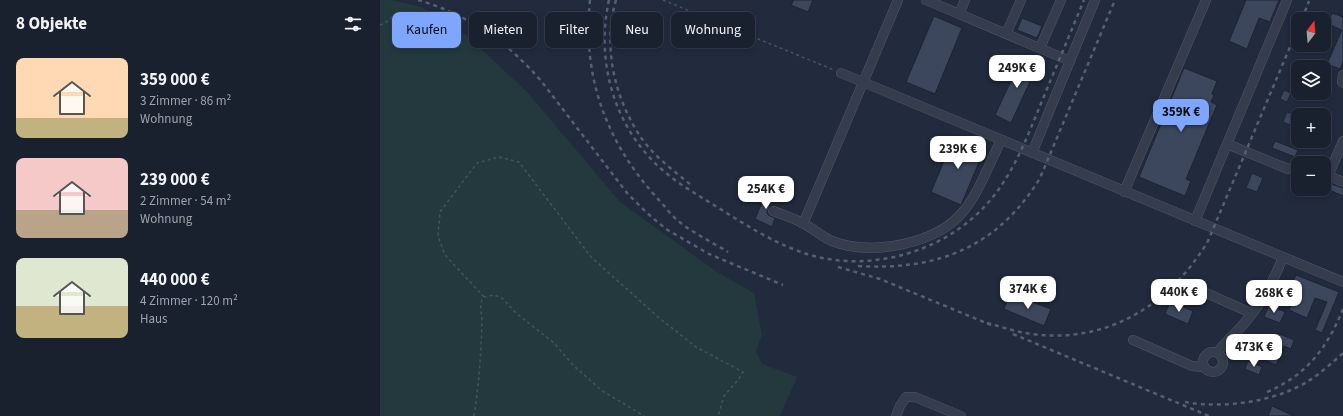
<!DOCTYPE html>
<html lang="de">
<head>
<meta charset="utf-8">
<style>
  :root { --surface:#19202e; --page:#262d3a; --text:#f1f3f6; --muted:#9fa3aa; --line:#373e4a; --accent:#7fa6ff }
  body { margin:0; font-family:"Source Sans 3",sans-serif; background:var(--page); color:var(--text); height:100vh; display:flex; flex-direction:column; font-size:15px; white-space:nowrap }
  * { box-sizing:border-box; margin:0 }
  p { font-size:13px; color:var(--muted) }
  .icon { flex:none; width:22px; height:22px; fill:none; stroke:currentColor; stroke-width:2; stroke-linecap:round; stroke-linejoin:round }
  .map { position:relative; flex:1; overflow:hidden }
  .side { display:flex; flex-direction:column; background:var(--surface); width:380px }
  .side>* { flex:none }
  .hud { position:absolute; left:12px; top:12px; width:380px; height:36px; display:flex; gap:8px }
  .needle { width:26px; rotate:16deg }
  .tools { position:absolute; left:911px; top:12px; display:grid; gap:8px }
  .tools a { display:grid; place-items:center; width:40px; height:40px; border-radius:8px; background:var(--surface); box-shadow:0 2px 6px #0003,0 0 0 1px var(--line); font-size:20px }
  .price { position:absolute; translate:-50% -34px; padding:0 9px; border-radius:8px; background:#fff; color:#222; font-size:13px; line-height:26px; filter:drop-shadow(0 1px 2px #0008) }
  .price::after { content:''; position:absolute; left:50%; top:24px; width:12px; height:9px; margin-left:-6px; background:inherit; clip-path:polygon(0 0,100% 0,50% 100%) }
  .price.selected { background:var(--accent); color:#111 }
  ul { padding:0; list-style:none }
  li { display:flex; align-items:center; gap:12px; height:100px; padding:0 16px }
  li span { display:grid; place-items:center; flex:none; width:112px; height:80px; border-radius:8px; color:#555 }
  li>.icon { margin-inline-start:auto }
  span .icon { width:48px; height:48px; fill:#fffc; stroke-width:1 }
  li b { font-size:17px }
  h2 { display:flex; justify-content:space-between; align-items:center; height:48px; padding:0 16px; font-size:17px }
  .chip { padding:0 14px; border-radius:8px; background:var(--surface); box-shadow:0 2px 6px #0003,0 0 0 1px var(--line); font-size:14px; line-height:36px }
  .chip.selected { background:var(--accent); color:#111 }
  main { display:flex; flex:1; min-height:0 }
  .map>svg:first-child { display:block }
  .green { fill:#23393e }
  .building { fill:#3c475e; stroke:#1c2434 }
  .lines { fill:none; stroke-linecap:round; stroke-linejoin:round }
  .minor-casing { stroke:#505868; stroke-width:10 }
  .path { stroke:#41565b; stroke-width:1.5; stroke-dasharray:3 3; stroke-linecap:butt }
  .minor { stroke:#353d4d; stroke-width:9 }
  .rail { stroke:#566075; stroke-width:2.5; stroke-dasharray:4 4; stroke-linecap:butt }
</style>
</head>
<body>
<main>
<section class="side">
<h2>8 Objekte<svg class="icon" aria-label="filters" viewBox="0 0 24 24"><path d="M4 7h16M4 17h16"/><circle cx="9" cy="7" r="2"/><circle cx="15" cy="17" r="2"/></svg></h2>
<ul>
<li><span style="background:linear-gradient(#ffd9b3 75%,#c2b280 0)"><svg class="icon" aria-label="home" viewBox="0 0 24 24"><path d="M3 11l9-7 9 7M6 9v11h12V9"/></svg></span><div><b>359 000 €</b><p>3 Zimmer · 86 m²</p><p>Wohnung</p></div></li>
<li><span style="background:linear-gradient(#f6c9c9 65%,#b9a48a 0)"><svg class="icon" aria-label="home" viewBox="0 0 24 24"><path d="M3 11l9-7 9 7M6 9v11h12V9"/></svg></span><div><b>239 000 €</b><p>2 Zimmer · 54 m²</p><p>Wohnung</p></div></li>
<li><span style="background:linear-gradient(#dfe7d0 60%,#c2b280 0)"><svg class="icon" aria-label="home" viewBox="0 0 24 24"><path d="M3 11l9-7 9 7M6 9v11h12V9"/></svg></span><div><b>440 000 €</b><p>4 Zimmer · 120 m²</p><p>Haus</p></div></li>
</ul>
</section>
<div class="map">
<svg width="963" height="416" viewBox="0 0 963 416">
  <rect width="100%" height="100%" fill="#212b3d"/>
  <path class="green" d="M0 0H12L41 7 86 35 148 93 240 202 337 272 374 293 382 335 376 351 382 364 417 377 400 416H0Z"/>
  <path class="building" d="M414 0H433L428 12 411 5Z
    M866 0H899L890 22 879 18 867 49 849 41Z
    M952 13 963 17V61L960 69 947 64 962 30 948 24Z
    M554 16 582 28 555 94 526 82Z
    M642 18 662 26 657 38 637 30Z
    M643 55 659 62 631 123 615 115Z
    M804 68 837 81 832 94 834 95 831 102 837 105 806 179 811 181 805 196 759 177Z
    M904 90 911 93 907 102 900 99Z
    M907 112 918 116V128L903 122Z
    M575 135 605 148 581 205 551 192Z
    M895 141 918 150 915 157 892 148Z
    M872 173 883 178 877 192 866 188Z
    M951 184 963 188V196L949 190Z
    M387 190 394 193 389 205 390 206 387 212 388 215 395 218 392 227 375 219Z
    M916 275 959 292 942 333 935 330 947 302 935 298 927 318 909 310 918 290 910 287Z
    M630 294 671 309 664 326 624 309Z
    M790 302 813 311 808 324 785 314Z
    M889 305 905 312 900 323 884 317Z
    M897 333 914 340 911 349 904 346 896 365 880 358 886 346 891 348Z
    M868 361 882 367 879 375 865 369Z
    M892 406 914 416H888Z"/>
  <g class="lines">
    <g class="minor-casing">
      <path id="minor" d="M546 0 690 61
        M579 14 585 0
        M626 34 641 0
        M660 48 681 0
        M461 73 963 282
        M963 75 962 82 963 83
        M847 144 908 169 918 167
        M652 153 715 0
        M944 174 963 182
        M948 176 963 141
        M744 192 826 0
        M393 211C403 215 414 218 424 224 434 229 442 237 452 241 472 249 493 249 513 246 586 234 593 199 621 140
        M815 221 907 0
        M423 224 518 0
        M815 288 871 313
        M753 340 812 366 823 367
        M823 362a10 10 0 1 1 20 0a10 10 0 1 1-20 0Z
        M837 353C844 343 852 336 860 328 879 308 893 283 903 257
        M516 416 520 406 526 397H535L581 416"/>
    </g>
    <path class="path" d="M283 0 454 70
      M0 25 5 23 17 13
      M104 297 65 255 58 236 60 212 97 163 119 157 139 162 211 257 278 317 316 347 363 372 358 380 344 396 338 416
      M94 416C99 385 101 353 102 321 102 312 98 304 104 297L114 295 122 298 136 313 174 343 194 366 221 390 264 416"/>
    <use href="#minor" class="minor"/>
    <path class="rail" d="M38 0C87 14 129 43 162 82L247 193 267 213 286 229 329 254 403 285
      M210 0C202 77 226 142 278 199 284 205 289 213 296 219 309 231 332 242 348 252
      M229 0C215 63 235 131 286 173 304 188 325 199 345 212 369 227 393 242 421 252 479 273 551 257 596 215 630 184 645 142 662 101 676 67 690 34 704 0
      M236 0C222 47 235 100 262 139 275 157 294 171 311 185
      M922 19 929 1
      M478 266C557 271 618 247 660 178L735 0
      M458 267 500 279 611 325
      M607 323C622 327 636 332 652 334 727 344 790 305 828 241L918 28
      M633 334 829 416
      M887 392C927 375 947 348 963 309
      M805 402C845 409 898 402 933 378 943 371 953 362 963 353"/>
  </g>
</svg>
<div class="tools">
<a><svg class="needle" viewBox="-14 -14 28 28"><path d="M0-13l5 13h-10z" fill="#e53935"/><path d="M0 13l5-13h-10z" fill="#9fa3aa"/></svg></a>
<a><svg class="icon" aria-label="layers" viewBox="0 0 24 24"><path d="M12 4l9 5-9 5-9-5zM3 14l9 5 9-5"/></svg></a>
<a>+</a>
<a>−</a>
</div>
<b class="price" style="left:637px;top:89px">249K €</b>
<b class="price selected" style="left:801px;top:133px">359K €</b>
<b class="price" style="left:578px;top:170px">239K €</b>
<b class="price" style="left:386px;top:210px">254K €</b>
<b class="price" style="left:648px;top:310px">374K €</b>
<b class="price" style="left:799px;top:313px">440K €</b>
<b class="price" style="left:894px;top:314px">268K €</b>
<b class="price" style="left:874px;top:368px">473K €</b>
<div class="hud">
<a class="chip selected">Kaufen</a>
<a class="chip">Mieten</a>
<a class="chip">Filter</a>
<a class="chip">Neu</a>
<a class="chip">Wohnung</a>
</div>
</div>
</main>
</body>
</html>
